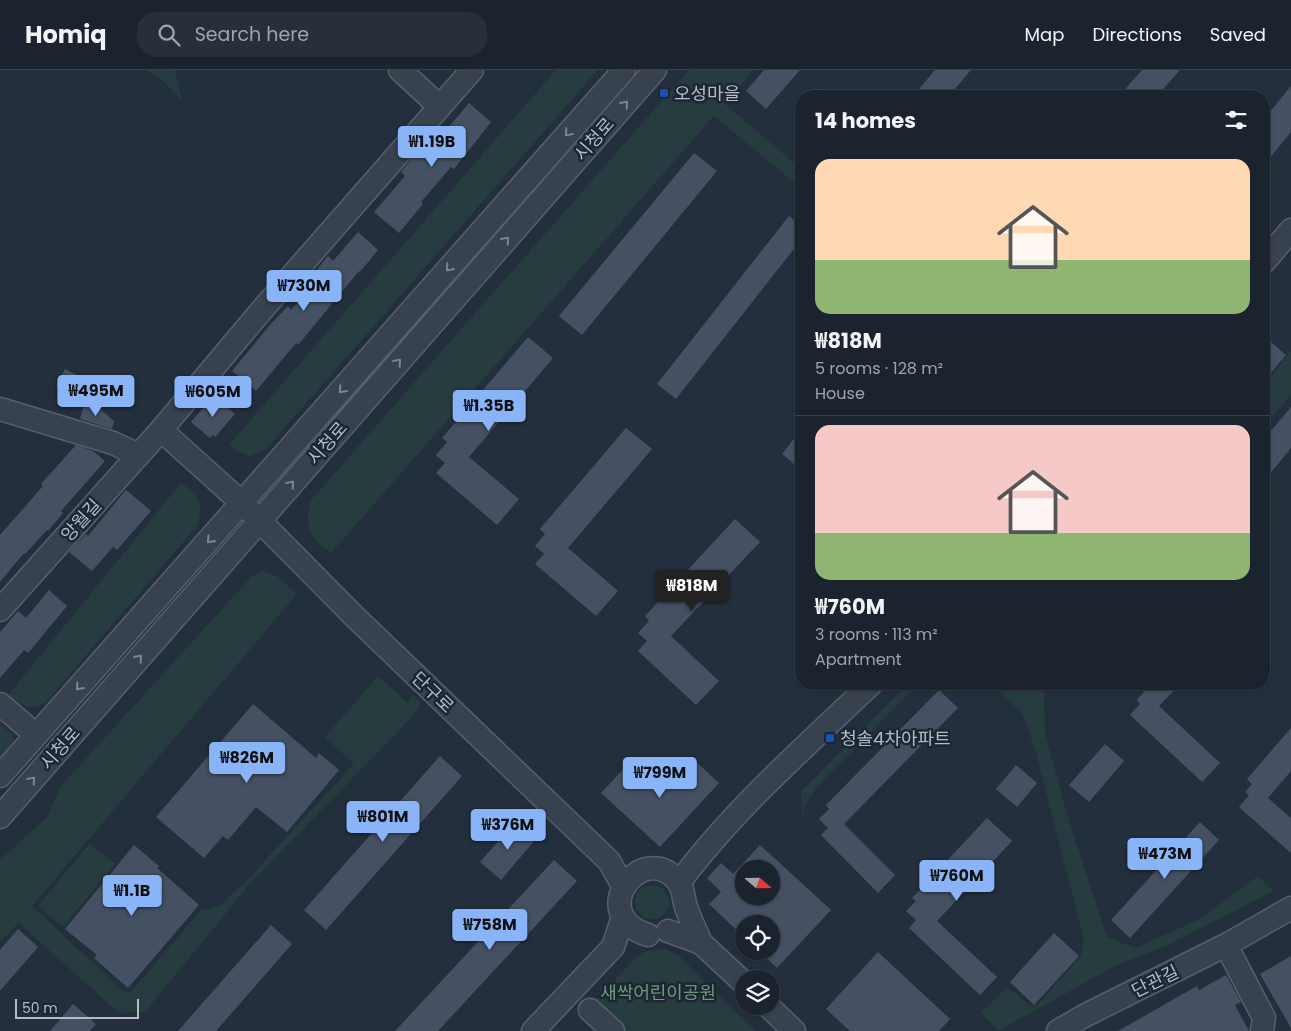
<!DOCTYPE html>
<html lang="en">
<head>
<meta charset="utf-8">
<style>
  :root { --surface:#1b232e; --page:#282f3a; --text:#f1f3f6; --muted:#a0a4aa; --line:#39404a; --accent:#8ab4f8 }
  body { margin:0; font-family:Poppins,"Noto Sans KR",sans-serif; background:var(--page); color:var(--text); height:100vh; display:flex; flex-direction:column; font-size:19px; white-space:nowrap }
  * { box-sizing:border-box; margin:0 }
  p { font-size:16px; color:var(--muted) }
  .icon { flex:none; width:28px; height:28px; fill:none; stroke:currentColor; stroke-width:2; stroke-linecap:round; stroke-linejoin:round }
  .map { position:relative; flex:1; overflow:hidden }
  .side { position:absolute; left:795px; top:20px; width:475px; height:600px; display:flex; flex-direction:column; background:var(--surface); border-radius:20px; box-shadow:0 1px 4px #0004,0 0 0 1px var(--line) }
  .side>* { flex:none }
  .needle { width:32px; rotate:110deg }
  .tools { position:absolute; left:735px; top:790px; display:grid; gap:10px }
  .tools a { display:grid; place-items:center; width:45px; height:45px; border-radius:50%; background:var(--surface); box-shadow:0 1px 4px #0004,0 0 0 1px var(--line); font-size:25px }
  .scale { position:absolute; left:15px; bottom:12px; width:124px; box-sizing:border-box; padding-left:5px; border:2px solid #b4bcc9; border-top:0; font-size:14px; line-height:18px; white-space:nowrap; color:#b4bcc9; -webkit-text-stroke:4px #1d2633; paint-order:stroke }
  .price { position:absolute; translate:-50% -42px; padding:0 11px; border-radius:5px; background:var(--accent); color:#111; font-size:16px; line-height:32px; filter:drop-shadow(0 1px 2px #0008) }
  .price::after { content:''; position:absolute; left:50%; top:30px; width:15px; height:11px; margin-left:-8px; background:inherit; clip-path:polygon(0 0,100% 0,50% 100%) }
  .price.on { background:#222; color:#fff }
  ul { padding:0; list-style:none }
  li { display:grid; align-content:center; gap:10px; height:265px; padding:0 20px }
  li+li { border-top:1px solid var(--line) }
  li span { display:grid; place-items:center; height:155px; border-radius:15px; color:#555 }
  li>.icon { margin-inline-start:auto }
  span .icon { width:90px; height:90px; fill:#fffc; stroke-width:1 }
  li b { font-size:21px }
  h2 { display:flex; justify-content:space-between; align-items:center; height:60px; padding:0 20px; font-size:21px }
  header { display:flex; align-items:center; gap:30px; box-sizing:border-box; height:70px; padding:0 25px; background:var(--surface); border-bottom:1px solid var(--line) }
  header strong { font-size:24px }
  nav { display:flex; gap:28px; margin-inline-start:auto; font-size:18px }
  .search { width:350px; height:45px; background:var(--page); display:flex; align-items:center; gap:12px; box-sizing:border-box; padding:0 18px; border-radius:20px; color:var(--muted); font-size:19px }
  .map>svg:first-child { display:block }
  .green { fill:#263c3f }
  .building { fill:#455162; fill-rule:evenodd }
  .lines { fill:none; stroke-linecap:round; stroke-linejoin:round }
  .minor-casing { stroke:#565f6c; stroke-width:25 }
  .minor { stroke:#38414e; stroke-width:22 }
  .oneway { stroke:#7c8592 }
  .transit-dot { fill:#1a4fb4; stroke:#1d2633; stroke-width:2 }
  .labels { text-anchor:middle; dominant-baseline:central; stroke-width:5; stroke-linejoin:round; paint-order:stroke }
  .poi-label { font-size:18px; fill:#b4bcc9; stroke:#1d2633; text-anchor:start }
  .street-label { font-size:18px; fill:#b4bcc9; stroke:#1d2633 }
  .park-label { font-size:18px; fill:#6b9a76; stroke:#1d2633 }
</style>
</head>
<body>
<header>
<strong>Homiq</strong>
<div class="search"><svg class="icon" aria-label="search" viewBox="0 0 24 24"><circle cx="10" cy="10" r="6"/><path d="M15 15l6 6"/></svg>Search here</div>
<nav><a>Map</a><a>Directions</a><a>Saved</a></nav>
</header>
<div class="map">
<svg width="1291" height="961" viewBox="0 0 1291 961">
  <rect width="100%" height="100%" fill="#242f3e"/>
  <path class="green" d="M146 0H175L182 31 163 11Z
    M556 0H598L267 378 250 386 238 382 229 375Z
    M689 0H753L725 34 801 99V118L714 46 331 483C326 478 319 474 315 469 306 459 307 441 311 430Z
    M1291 281V325L1264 356V314Z
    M181 413C202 428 203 432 197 456L47 631C28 642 24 636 8 625Z
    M263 501 277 506 297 524 32 836 122 920 130 923 202 839 207 840 221 835 246 811 354 694 325 667 378 606 408 633 413 624 421 634 412 647 249 815 145 942 119 943 22 856 20 851 0 872V790L47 747 61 716 252 506Z
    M908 614H918L817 717 805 735 803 749 801 722Z
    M992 614H1038L1044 621 1045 664 1070 754 1107 867 1135 878 1198 850 1258 806 1274 821 1168 875 1115 896 998 961 981 943 1007 917 1031 936 1037 935 1081 886 1084 871 1037 686 1023 644Z
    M0 655 11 663 15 670 0 687Z
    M90 773 115 794 63 857 38 836Z
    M635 832a17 17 0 1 1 34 0a17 17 0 1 1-34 0Z
    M666 879 679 886 755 961H621L592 935 637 886 649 880Z"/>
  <path class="building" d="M764 0H800L766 39 746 21Z
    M935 0H971L949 26H913Z
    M1142 0H1180L1157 26H1119Z
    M1291 16V62L1264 95V49Z
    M469 33 491 52 454 99 451 97 421 132 423 134 399 163 374 142 405 106 401 102 419 80 425 85Z
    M694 83 717 101 582 265 559 246Z
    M789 146 801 156V170L676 329 657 314Z
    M358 162 378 180 360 202 359 201 298 275 296 273 256 321 232 301 270 255 288 236 291 240 319 208 313 204 328 186 333 191Z
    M1264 266 1286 285 1264 311Z
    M528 267 553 288 469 387 519 429 497 455 436 403 445 393 436 385 447 372 442 368Z
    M65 299 90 312 81 329 56 317Z
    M213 326 235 344 215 367 213 365 210 368 191 352Z
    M84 334 99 338 114 351 112 359 80 349Z
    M1291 337V378L1264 411V369Z
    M626 358 652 379 568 478 618 521 596 546 535 494 544 484 535 476 545 464 540 459Z
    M801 360V400L782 384Z
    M76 375 93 381 105 391 61 441 63 443 48 461 47 460 25 484 24 483 0 512V465L43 416 41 414Z
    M126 420 151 441 117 480 113 477 92 501 69 482 86 464 88 466Z
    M735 449 760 472 671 566 719 611 696 635 638 581 647 571 638 563 649 551 645 546Z
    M49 520 67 536 28 583 24 580 0 608V562L18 541 26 548Z
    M1135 614H1180L1159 636 1220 693 1202 712 1130 645 1140 634 1137 630 1144 622Z
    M939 620 958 638 844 754 895 805 878 823 821 765 828 758 819 749 829 739 826 735Z
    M253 634 316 688 319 683 339 700 287 762 256 737 228 770 223 766 204 788 156 747Z
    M1291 658V701L1268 728 1291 748V783L1239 737 1249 725 1245 722 1252 714 1247 709Z
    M1105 674 1124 691 1089 732 1069 715Z
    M440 686 462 706 326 860 304 840Z
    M692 688 719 713 660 777 601 723 628 694 660 723Z
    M1016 695 1037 713 1017 737 996 719Z
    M987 748 1012 771 937 851 997 907 980 925 909 858 916 850 906 841 916 831 912 828Z
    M515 752 535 770 501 810 480 792Z
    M1200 752 1219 770 1130 868 1111 850Z
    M134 775 159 796 157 798 199 835 128 918 94 888 97 885 65 859Z
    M760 775 831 840 777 898 759 881H771V854H744V867L709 834 721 822 707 808 721 793 733 804ZM744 799H771V826H744Z
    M554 790 577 811 438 961H395Z
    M271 855 292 874 216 961H178Z
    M18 859 38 877 0 921V880Z
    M1054 863 1079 886 1034 935 1010 912Z
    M878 882 950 949 939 961H850L826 939Z
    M1291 886V958L1260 904Z
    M1226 905 1241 932 1235 935 1249 961H1118L1197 916 1199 920Z
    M73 934 96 954 90 961H50Z"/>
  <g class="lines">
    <g class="minor-casing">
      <path id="minor" d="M400 0 439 36
        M1264 192 1291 160
        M0 339 113 373 139 385
        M161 360 242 433 355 547 609 791 623 816
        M0 540 161 360 261 241 472 0
        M0 634 36 665
        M0 706 624 0
        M0 747 655 0
        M679 813C732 741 806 676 871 614
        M668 861 701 873 744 913
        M648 865C585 846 641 768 678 811 684 819 683 828 686 837 690 849 696 861 701 873
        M1226 875 1264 948 1262 961
        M768 936 794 961
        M590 940 613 961
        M533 961 613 877 623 847
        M1058 961 1084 946 1226 875 1291 838"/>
    </g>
    <use href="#minor" class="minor"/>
  </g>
  <defs><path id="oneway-chevron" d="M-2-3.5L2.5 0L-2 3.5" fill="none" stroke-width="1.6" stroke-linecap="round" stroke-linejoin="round" transform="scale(1.25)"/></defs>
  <g class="oneway">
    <use href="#oneway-chevron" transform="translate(625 34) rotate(-49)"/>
    <use href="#oneway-chevron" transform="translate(568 63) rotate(131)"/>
    <use href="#oneway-chevron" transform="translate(506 170) rotate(-49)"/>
    <use href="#oneway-chevron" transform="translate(449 198) rotate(131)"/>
    <use href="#oneway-chevron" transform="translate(398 292) rotate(-49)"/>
    <use href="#oneway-chevron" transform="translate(342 320) rotate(131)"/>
    <use href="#oneway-chevron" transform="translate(291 414) rotate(-49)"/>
    <use href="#oneway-chevron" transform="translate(210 470) rotate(132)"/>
    <use href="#oneway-chevron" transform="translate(139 588) rotate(-49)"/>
    <use href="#oneway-chevron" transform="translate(79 617) rotate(132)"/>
    <use href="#oneway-chevron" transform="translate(32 710) rotate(-49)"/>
  </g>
  <g class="transit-dot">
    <rect x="659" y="18" width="10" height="10" rx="2.5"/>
    <rect x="825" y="663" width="10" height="10" rx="2.5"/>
  </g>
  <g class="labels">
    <g class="poi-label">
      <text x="674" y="23">오성마을</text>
      <text x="840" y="668">청솔4차아파트</text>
    </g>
    <g class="street-label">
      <text transform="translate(594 69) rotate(-49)">시청로</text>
      <text transform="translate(327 373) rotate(-49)">시청로</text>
      <text transform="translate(81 450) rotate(-48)">앙월길</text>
      <text transform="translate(433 622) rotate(44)">단구로</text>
      <text transform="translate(60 678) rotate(-49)">시청로</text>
      <text transform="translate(1155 911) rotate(-26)">단관길</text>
    </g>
    <g class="park-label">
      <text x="658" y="922">새싹어린이공원</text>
    </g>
  </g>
</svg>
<div class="tools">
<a><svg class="needle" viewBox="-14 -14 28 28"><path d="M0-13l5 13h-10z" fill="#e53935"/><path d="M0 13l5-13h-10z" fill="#a0a4aa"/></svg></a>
<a><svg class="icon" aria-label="locate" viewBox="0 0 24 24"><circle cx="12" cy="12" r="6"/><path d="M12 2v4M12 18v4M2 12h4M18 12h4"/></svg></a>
<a><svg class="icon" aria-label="layers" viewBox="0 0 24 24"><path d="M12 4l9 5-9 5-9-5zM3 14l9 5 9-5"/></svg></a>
</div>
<div class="scale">50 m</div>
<b class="price" style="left:432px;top:98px">₩1.19B</b>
<b class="price" style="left:304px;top:242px">₩730M</b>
<b class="price" style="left:96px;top:347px">₩495M</b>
<b class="price" style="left:213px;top:348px">₩605M</b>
<b class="price" style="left:489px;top:362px">₩1.35B</b>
<b class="price on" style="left:692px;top:542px">₩818M</b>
<b class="price" style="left:247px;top:714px">₩826M</b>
<b class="price" style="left:660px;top:729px">₩799M</b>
<b class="price" style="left:383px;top:773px">₩801M</b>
<b class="price" style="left:508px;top:781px">₩376M</b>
<b class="price" style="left:1165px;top:810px">₩473M</b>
<b class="price" style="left:957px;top:832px">₩760M</b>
<b class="price" style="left:132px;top:847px">₩1.1B</b>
<b class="price" style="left:490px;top:881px">₩758M</b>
<section class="side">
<h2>14 homes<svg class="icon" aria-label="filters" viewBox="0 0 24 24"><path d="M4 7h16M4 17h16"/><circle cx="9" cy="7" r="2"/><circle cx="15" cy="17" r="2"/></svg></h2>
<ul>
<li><span style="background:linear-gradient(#ffd9b3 65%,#8fb573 0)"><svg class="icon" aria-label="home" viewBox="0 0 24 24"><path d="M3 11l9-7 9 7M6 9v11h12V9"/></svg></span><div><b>₩818M</b><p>5 rooms · 128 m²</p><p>House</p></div></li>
<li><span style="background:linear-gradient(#f6c9c9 70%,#8fb573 0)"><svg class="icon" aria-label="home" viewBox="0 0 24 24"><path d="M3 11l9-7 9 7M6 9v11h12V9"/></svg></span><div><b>₩760M</b><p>3 rooms · 113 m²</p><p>Apartment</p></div></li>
</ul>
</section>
</div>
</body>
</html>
